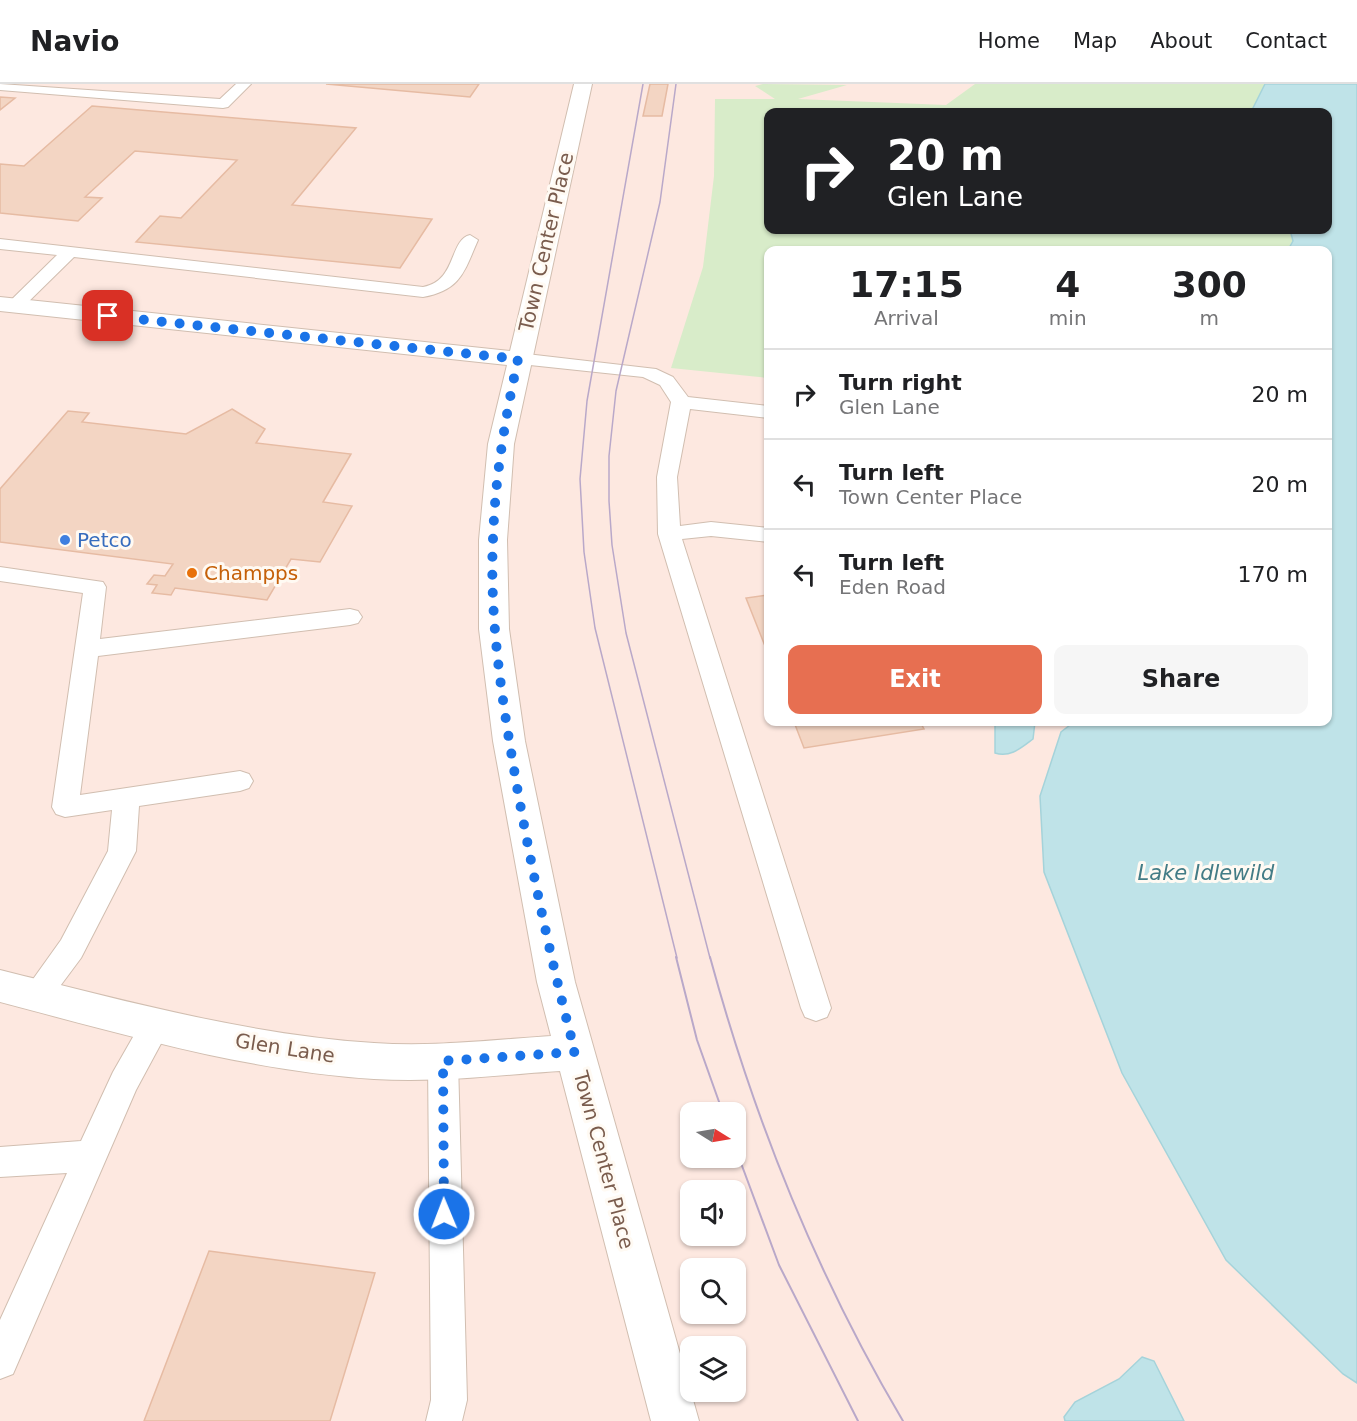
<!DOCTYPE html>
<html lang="en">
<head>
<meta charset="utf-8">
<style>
  body { margin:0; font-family:"DejaVu Sans",sans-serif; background:#f6f6f6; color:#202124; height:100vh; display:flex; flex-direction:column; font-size:22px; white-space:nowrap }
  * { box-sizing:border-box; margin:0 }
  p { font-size:20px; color:#757577 }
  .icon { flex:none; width:33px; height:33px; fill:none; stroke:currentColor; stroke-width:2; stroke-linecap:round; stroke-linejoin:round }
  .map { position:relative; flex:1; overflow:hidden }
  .drawer { position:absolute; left:764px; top:162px; width:568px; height:480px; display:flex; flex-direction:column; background:#fff; border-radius:12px; box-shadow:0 2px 4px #0004 }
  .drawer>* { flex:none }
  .hud { position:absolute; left:764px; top:24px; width:568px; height:126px; border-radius:12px; box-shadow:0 2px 4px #0004; background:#202124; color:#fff; overflow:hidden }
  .needle { width:39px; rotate:101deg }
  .controls { position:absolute; left:680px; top:1018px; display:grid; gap:12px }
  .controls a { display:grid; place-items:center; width:66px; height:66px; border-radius:12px; background:#fff; box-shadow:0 2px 4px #0004; font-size:30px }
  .pin { position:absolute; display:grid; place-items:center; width:51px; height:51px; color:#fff; margin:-26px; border-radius:12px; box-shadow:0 3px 9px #0006 }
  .me { position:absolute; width:66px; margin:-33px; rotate:359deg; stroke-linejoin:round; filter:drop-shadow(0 0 4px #0008) }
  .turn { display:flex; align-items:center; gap:21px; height:126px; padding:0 24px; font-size:27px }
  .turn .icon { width:78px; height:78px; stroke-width:2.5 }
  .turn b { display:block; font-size:42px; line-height:51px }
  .eta { display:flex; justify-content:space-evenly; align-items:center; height:102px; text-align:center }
  .eta b { font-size:36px; font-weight:800; line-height:42px }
  .primary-button { display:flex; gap:12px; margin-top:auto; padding:12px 24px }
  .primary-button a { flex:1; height:69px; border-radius:12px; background:#e76f51; color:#fff; font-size:24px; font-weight:800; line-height:69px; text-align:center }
  .primary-button a+a { background:#f6f6f6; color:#202124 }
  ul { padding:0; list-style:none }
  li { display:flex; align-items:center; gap:18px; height:90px; padding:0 24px; border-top:2px solid #e0e0e0 }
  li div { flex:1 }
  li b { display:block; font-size:22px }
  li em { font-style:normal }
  header { display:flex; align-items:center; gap:36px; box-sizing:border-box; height:84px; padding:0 30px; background:#fff; border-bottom:2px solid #e0e0e0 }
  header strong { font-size:28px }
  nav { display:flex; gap:33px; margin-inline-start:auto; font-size:21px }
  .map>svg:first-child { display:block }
</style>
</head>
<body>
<header>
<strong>Navio</strong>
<nav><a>Home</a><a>Map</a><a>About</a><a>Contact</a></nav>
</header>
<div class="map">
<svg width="1357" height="1337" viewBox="0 0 1357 1337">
  <rect width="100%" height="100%" fill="#fdf6ec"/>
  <path fill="#fde8e0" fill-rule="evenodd" d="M0,0H1357V1337H0ZM768,28H1328V146H768ZM768,166H1328V638H768ZM690,1029H735V1074H690ZM690,1107H735V1152H690ZM690,1185H735V1230H690ZM690,1263H735V1308H690Z"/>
  <path fill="#d8ecc9" d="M763,0L847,1L798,15L946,21L975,0H1265L1251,28H768V146H1290L1293,157L1288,166H768V294L671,284L703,183L714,92L715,15H775L755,2Z"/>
  <path fill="#bfe3e8" stroke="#a5d3da" stroke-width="1.5" d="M1265,0H1357V1299L1343,1290L1226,1176L1122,989L1044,788L1040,712L1061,648L1074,638H1328V166H1288L1293,157L1290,146H1328V28H1251Z
    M995,638H1035L1033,655C1021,664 1010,674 995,669Z
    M1142,1273L1154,1277L1184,1337H1065L1064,1333L1075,1318L1119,1295Z"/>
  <path fill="#f3d5c3" stroke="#e6bba3" stroke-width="1.5" d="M326,0H479L470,13Z
    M650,0H668L662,32H643Z
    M0,13L15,14L0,26Z
    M92,22L356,44L292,121L432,135L400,184L136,158L160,132L181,134L237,76L135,67L85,113L102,114L78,137L0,129V80L24,82Z
    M232,325L265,345L256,359L351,370L323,418L352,422L320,478L291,475L267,516L175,504L171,511L152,509L157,501L147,500L154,491L165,492L173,480L0,458V405L68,327L89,329L82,338L186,350Z
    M768,511V562H765L746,514Z
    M794,638H920L924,645L804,664Z
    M209,1167L375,1189L330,1337H144Z"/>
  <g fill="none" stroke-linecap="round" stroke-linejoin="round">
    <g stroke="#d1beb0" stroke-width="2">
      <path id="lane" d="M0,0L220,15L236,0H251L228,23L223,24L0,6Z
        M470,151L478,156C464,188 461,206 423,213L74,173L20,226H8L5,222L57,171L0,165V155L423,203C457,197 449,156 470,151Z
        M518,269L656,285L673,293L688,313L768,322V334L690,325L677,393L680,442L711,438L768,444V458L711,452L682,455L831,924L827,933L816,937L805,933L801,924L658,450L657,393L671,318L660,301L643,293L511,279L509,275Z
        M0,483L103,498L106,503L100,555L350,525L358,527L362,533L358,539L350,541L98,572L80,711L240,687L249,690L253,697L249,704L240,707L139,722L136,767L81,874L46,921L36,925L26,921L21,912L61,856L108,767L112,726L65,733L56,730L52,723L83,509L0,497Z
        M156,928L167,932L171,941L136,1006L13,1290L0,1295V1236L67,1089L0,1093V1063L81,1057L113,988L145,932Z
        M443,963L454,967L458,977L467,1316L462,1337H426L431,1316L428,977L432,967Z"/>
    </g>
    <g stroke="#d1beb0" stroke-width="2">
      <path id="street" d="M574,0H592L514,360L507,456L509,545L525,657L575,898L699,1337H651L560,987C498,991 436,999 374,995C247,987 122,950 0,918V886C122,916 248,951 374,959C433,963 492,956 551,952L537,898L493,657L479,545V456L488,360L507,281L0,227V213L510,267Z"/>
    </g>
    <use href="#lane" fill="#fff" fill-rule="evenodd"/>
    <use href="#street" fill="#fff" fill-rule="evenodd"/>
    <path stroke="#b9a8c9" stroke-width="1.5" d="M643,0L587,317L580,395L584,468L595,544L677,874
      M676,0L660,118L616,307L609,372V417L612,461L626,549L710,874"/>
    <path stroke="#b9a8c9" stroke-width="2" d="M676,873L697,956L723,1029
      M710,873C754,1035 817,1192 903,1337
      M735,1063L779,1181L858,1337"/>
  </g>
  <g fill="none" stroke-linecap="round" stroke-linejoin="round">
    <path stroke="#1a73e8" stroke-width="10" stroke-dasharray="0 18" d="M108,232L518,275C505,335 495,394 493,455C489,538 503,621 517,703C533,792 552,881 575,968L443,977L444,1130"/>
  </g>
  <circle fill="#3f7fe0" stroke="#fffaf3" stroke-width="2" cx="65" cy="456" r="6"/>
  <circle fill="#e8710a" stroke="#fffaf3" stroke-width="2" cx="192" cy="489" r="6"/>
  <g text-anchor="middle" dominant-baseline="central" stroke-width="6" stroke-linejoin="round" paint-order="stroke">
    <g font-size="20" fill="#7a5c4d" stroke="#fffaf3">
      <text transform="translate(546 158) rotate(-77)">Town Center Place</text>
      <text transform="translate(285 964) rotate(9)">Glen Lane</text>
      <text transform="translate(604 1076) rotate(75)">Town Center Place</text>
    </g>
    <g font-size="20" fill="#366cbe" stroke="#fffaf3" text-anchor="start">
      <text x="77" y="456">Petco</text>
    </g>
    <g font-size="20" fill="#c56008" stroke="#fffaf3" text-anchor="start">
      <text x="204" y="489">Champps</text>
    </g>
    <g font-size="21" font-style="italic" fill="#437c86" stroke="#fffaf3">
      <text x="1206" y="789">Lake Idlewild</text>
    </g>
  </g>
</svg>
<div class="controls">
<a><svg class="needle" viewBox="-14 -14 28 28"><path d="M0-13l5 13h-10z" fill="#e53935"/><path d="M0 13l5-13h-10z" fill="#757577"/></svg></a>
<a><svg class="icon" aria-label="sound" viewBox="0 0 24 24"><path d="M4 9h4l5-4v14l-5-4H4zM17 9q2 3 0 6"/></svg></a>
<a><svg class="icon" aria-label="search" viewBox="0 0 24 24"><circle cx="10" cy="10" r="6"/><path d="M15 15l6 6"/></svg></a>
<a><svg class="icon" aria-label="layers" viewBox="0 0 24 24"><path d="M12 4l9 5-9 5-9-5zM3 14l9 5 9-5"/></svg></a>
</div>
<div class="pin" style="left:108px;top:232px;background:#d93025"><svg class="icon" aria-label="arrive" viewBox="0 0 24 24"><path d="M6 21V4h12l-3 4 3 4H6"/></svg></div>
<svg class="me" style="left:444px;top:1130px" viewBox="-20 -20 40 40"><circle r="17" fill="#1a73e8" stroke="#fff" stroke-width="3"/><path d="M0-11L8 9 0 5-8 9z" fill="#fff"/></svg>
<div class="hud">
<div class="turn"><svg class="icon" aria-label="right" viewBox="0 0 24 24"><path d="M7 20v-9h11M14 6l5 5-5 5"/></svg><div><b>20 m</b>Glen Lane</div></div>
</div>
<section class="drawer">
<div class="eta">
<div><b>17:15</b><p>Arrival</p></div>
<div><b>4</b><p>min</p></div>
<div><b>300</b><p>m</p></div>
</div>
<ul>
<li><svg class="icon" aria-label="right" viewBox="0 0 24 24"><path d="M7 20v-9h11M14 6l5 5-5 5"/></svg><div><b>Turn right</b><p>Glen Lane</p></div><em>20 m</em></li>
<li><svg class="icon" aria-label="left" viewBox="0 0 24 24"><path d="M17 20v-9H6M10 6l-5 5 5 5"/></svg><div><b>Turn left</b><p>Town Center Place</p></div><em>20 m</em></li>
<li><svg class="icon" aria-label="left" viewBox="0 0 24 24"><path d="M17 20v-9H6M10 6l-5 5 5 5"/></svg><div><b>Turn left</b><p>Eden Road</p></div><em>170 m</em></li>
</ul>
<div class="primary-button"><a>Exit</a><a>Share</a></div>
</section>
</div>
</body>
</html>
